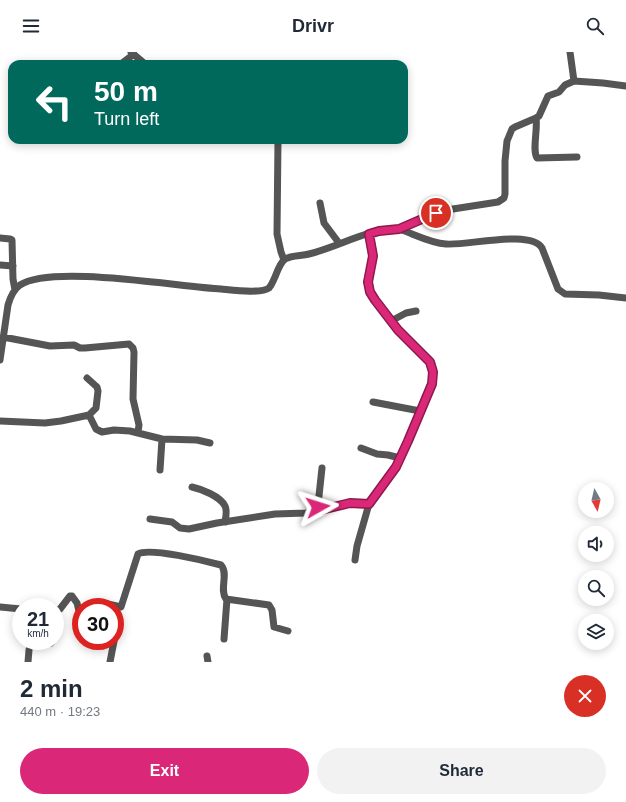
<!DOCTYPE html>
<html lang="en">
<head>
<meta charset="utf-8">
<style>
  body { margin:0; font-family:Helvetica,sans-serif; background:#f2f2f3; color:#1f2937; height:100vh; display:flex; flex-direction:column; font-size:15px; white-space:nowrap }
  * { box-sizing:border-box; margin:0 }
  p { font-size:13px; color:#747a83 }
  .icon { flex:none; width:22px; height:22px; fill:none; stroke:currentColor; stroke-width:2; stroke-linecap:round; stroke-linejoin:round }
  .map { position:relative; height:610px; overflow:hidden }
  .details { display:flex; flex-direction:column; background:#fff; flex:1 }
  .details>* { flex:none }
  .guide { position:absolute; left:8px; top:8px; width:400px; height:84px; border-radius:12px; box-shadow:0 2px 10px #0003; background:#00695c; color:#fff; overflow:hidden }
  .needle { width:26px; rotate:172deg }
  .tools { position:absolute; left:578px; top:430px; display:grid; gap:8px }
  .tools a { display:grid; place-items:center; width:36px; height:36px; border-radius:50%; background:#fff; box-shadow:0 2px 10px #0003; font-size:20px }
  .speed { position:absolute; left:12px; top:546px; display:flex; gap:8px; font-size:20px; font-weight:700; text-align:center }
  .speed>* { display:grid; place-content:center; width:52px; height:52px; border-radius:50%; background:#fff; box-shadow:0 2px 10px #0003; line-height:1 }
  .speed small { font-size:10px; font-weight:400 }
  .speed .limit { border:6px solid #d22; background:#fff; color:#111 }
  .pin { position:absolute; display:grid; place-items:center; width:34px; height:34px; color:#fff; margin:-17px; border:2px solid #fff; border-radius:50%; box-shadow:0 1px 4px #0007 }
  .me { position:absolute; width:44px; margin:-22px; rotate:84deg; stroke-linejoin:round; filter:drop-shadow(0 0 3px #0008) }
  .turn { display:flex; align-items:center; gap:14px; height:84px; padding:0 20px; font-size:18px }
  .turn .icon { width:52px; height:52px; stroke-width:2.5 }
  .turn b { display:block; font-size:28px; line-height:34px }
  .round { display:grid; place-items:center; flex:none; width:42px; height:42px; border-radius:21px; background:#f2f2f3 }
  .summary { display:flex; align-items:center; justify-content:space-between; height:68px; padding:0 20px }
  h1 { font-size:24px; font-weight:700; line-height:30px }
  .primary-button { display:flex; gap:8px; margin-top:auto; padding:8px 20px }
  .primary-button a { flex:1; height:46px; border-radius:24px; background:#db2777; color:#fff; font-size:16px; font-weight:700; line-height:46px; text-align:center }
  .primary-button a+a { background:#f2f2f3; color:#1f2937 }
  header { display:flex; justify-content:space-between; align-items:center; height:52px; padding:0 20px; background:#fff; font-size:18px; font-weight:700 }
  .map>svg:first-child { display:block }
</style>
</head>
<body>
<header><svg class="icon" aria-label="menu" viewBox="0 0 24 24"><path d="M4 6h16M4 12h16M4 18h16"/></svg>Drivr<svg class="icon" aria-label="search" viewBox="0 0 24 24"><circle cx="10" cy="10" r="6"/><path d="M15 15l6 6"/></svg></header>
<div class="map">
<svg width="626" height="610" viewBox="0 0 626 610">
  <rect width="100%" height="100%" fill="#fff"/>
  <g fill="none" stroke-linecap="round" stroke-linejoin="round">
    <path stroke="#555" stroke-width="7" d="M131,0L145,12
      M121,12L134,2
      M574,29L603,31L626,34
      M12,54V42
      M536,66C538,77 532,98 537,106L577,105
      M278,88L277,182L281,200L284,208
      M320,151L324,171L339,191
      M399,177L440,159L498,150L504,146L505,142V109L507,89L512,77L515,75L536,66L539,64L548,44L559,40L565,33L574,29L570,0
      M0,186L10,187L12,188L13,227L15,238
      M0,213L13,214
      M391,269L406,261L416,259
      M3,285L50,294L74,293L80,296H85L129,292L133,296L134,300L133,347L139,373L138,380
      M0,308L8,253C10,246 13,238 20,233C52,212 179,235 221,237C232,238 261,242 269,236C272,233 273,229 275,225C277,220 280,211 285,207C292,203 301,204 309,202C339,195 368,176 399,177C414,182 430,191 446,192C467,194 531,177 542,196L558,237L565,242L599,243L626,246
      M373,350L420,359
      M89,363L96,377L102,380L114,378L130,379L162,387L197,388L210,391
      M0,369L45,371L61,369L89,363L96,356L98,339L97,335L87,326
      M361,396L377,402L388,403L400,406
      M322,416L318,453L319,457H326L350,451L369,452
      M160,418L162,387
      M192,435C201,437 220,444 225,454C227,458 226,465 225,470
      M150,467L172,470L180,476L189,477L217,471L275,462L306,461L319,457
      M355,508L357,494L369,452L396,415L408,389L433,326L432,315L430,310C415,295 369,252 368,231C368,222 373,213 373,204C374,196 371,189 369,182
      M0,555L21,557
      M97,555L99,550L121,555L138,502C149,495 206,509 221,513C229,522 219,537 226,547L269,553L272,558L274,575L288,579
      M55,559L60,557L70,544H72L77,551L81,567
      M224,587L227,547
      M50,589L51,591
      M207,604L208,610
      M28,610L29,598
      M110,610L114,589"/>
  </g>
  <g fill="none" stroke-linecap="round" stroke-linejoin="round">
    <g stroke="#8e194d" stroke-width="10">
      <path id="route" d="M318,455L321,458L350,451L369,452L396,415L408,389L432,332L433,320L430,310L398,278L375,248L370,240L368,230L373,204L369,182L379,179L399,177L436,161"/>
    </g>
    <use href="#route" stroke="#db2777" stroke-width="7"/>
  </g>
</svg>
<div class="tools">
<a><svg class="needle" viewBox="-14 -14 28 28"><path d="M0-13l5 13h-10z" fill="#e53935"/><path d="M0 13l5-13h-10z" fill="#747a83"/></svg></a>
<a><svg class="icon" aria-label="sound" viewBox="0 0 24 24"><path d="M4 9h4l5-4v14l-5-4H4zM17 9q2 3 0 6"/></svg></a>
<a><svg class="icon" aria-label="search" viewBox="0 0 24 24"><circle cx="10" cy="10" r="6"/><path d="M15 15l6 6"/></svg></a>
<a><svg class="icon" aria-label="layers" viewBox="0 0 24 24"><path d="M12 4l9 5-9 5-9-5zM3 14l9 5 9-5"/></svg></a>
</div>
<div class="speed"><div>21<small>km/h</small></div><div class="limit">30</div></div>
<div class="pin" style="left:436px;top:161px;background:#d93025"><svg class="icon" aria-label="arrive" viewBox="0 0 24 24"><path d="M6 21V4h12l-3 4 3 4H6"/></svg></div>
<svg class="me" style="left:318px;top:455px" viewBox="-20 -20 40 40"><path d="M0-17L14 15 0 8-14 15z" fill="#db2777" stroke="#fff" stroke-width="4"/></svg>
<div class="guide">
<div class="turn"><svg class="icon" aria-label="left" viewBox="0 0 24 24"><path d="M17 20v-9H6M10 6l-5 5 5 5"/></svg><div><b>50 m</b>Turn left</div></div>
</div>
</div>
<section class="details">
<div class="summary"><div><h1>2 min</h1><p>440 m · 19:23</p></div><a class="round" style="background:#d93025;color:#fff"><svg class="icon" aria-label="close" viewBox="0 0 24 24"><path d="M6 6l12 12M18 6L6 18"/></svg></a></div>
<div class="primary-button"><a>Exit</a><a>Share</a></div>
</section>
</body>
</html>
